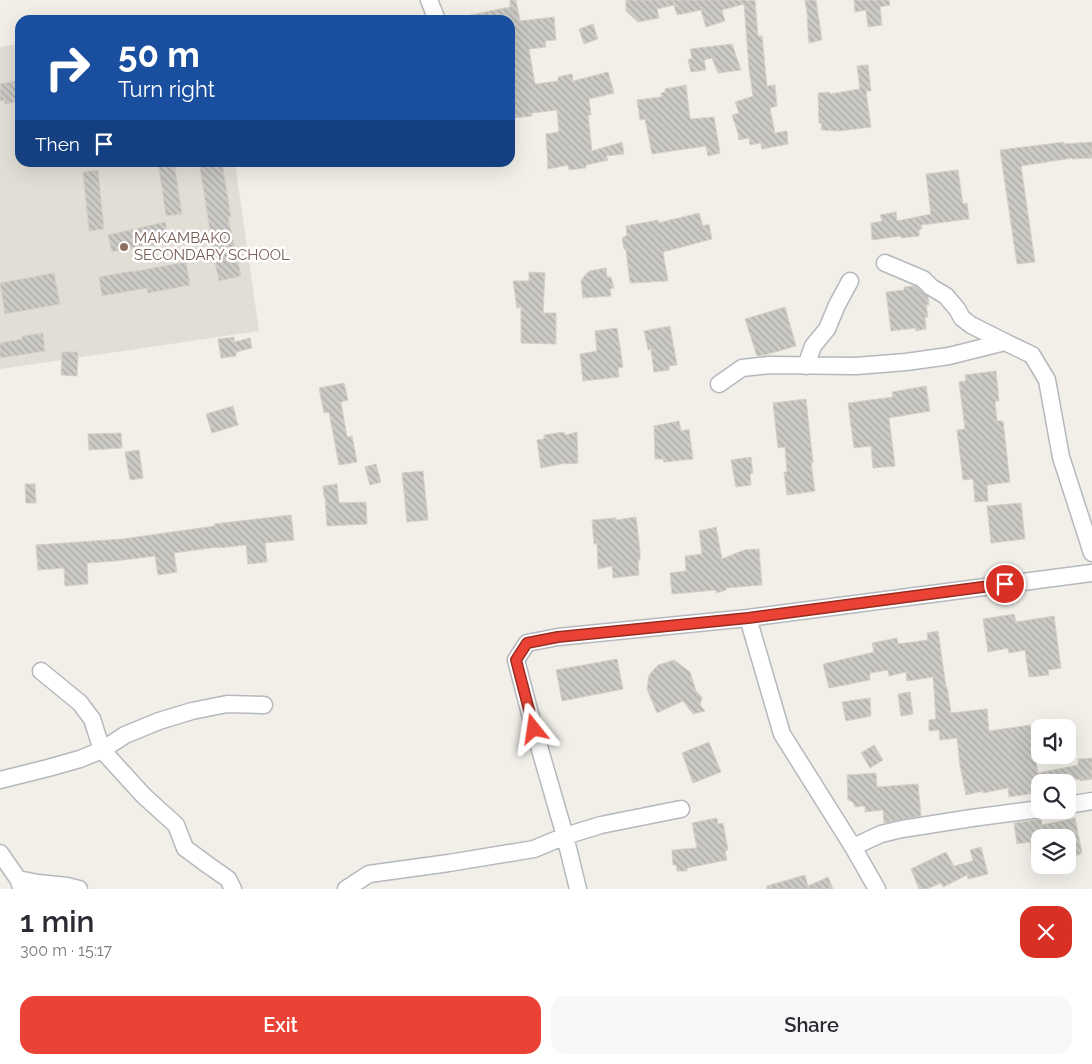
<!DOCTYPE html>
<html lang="en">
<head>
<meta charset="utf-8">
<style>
  body { margin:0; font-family:Raleway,sans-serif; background:#f7f7f7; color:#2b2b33; height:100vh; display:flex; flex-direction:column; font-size:19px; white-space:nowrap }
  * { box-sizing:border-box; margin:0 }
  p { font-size:16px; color:#7c7c81 }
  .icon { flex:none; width:28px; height:28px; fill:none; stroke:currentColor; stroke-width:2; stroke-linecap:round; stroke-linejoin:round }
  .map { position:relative; height:889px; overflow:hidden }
  .side { display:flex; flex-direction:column; background:#fff; flex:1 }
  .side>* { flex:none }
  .guide { position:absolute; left:15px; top:15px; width:500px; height:152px; border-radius:15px; box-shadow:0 5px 20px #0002; background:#1a4fa0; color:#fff; overflow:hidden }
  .fabs { position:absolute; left:1031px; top:719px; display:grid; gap:10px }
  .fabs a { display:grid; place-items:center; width:45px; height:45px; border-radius:10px; background:#fff; box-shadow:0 5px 20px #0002; font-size:25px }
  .pin { position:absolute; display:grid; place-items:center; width:42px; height:42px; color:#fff; margin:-21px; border:2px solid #fff; border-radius:50%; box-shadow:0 1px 5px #0007 }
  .me { position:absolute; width:55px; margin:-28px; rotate:345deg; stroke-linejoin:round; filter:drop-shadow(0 0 4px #0008) }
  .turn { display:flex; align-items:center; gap:18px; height:105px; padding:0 20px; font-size:22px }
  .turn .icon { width:65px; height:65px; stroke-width:2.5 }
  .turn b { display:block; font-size:35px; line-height:42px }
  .then { display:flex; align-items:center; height:48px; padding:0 20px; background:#0003; gap:10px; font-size:19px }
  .round { display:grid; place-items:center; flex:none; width:52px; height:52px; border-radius:15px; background:#f7f7f7 }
  .overview { display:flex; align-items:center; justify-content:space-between; height:85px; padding:0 20px }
  h1 { font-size:30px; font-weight:600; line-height:38px }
  .action { display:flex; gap:10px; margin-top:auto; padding:10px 20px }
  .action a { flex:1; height:58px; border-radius:15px; background:#ea4335; color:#fff; font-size:20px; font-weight:600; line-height:58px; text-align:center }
  .action a+a { background:#f7f7f7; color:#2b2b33 }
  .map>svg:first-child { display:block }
</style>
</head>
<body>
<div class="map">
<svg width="1092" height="889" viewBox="0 0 1092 889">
  <defs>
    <pattern id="building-back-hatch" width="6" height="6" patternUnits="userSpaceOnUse" patternTransform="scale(1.25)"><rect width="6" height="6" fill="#cccac5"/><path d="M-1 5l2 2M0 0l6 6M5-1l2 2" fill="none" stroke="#a9a8a4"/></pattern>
  </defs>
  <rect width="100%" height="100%" fill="#f1efe8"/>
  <path fill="#e1ded6" d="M20,44V162L235,163L259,331L0,369V47Z"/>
  <path fill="url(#building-back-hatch)" stroke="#d6d1c6" d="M510,0H516L520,21L554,17L556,40L545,41L546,47L529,49L535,84L558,81V77L572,74L573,81L608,72L614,93L589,99L591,115H588L592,151L622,142L624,154L606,156L608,160L586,165V168L569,170L568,165L548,169L546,134L559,132L557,110L532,113V116L511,118L510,20H470V15L510,7Z
    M626,0H746V1L755,0L758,36H762L767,86L775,85L777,106L770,108L775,133L787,131L788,144L762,149L761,143L750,145L749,138L739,140L738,133L732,115L739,113L735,102L753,96L749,69L744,4L722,10L725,21L706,27L701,10L677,15L674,5L657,9L659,18L638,22L626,11Z
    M805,0H816L822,40L809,43L807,19H808Z
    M854,0H889L890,5L880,7L882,25L868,27L866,10L855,12Z
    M593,24L598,39L584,44L579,29Z
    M732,44L741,70L718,73L712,58L704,60L706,70L691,72L688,60L692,58L690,49Z
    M868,65L871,91H866L871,127L840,131L821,130L822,124L819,123L818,93L829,92L830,94L860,89L857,66Z
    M20,80V101L5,104L4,100L0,101V84Z
    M686,85L690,119L714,117L720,153L708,156L706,146L652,154L645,119L640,120L637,100L661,97V93L665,92V89Z
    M1064,142V144L1092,142V158L1072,159V158L1021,166L1035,262L1017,264L1000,150Z
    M158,162H174L182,214L166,216Z
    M199,162H222L231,217H228L241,276L219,281L208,232L210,231Z
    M98,170L104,229L89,231L83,172Z
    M958,170L963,204L967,203L969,219L921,225L922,229L919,230V236L901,238V236L872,240L871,223L882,221L880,215L896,212L897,221L931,214L926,174Z
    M699,213L703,226L709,224L712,239L663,252L668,281L630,283L626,250L624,249L622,238L627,235L626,226L658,220V223Z
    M165,222L170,241L146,247L145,245L112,252L108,235Z
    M186,262L190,285L148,293L147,288L102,296L99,277L132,271V272Z
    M606,268L607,277H611L614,288L610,289L611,296L583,298L581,280L589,271Z
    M529,272L545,273L543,313H556V344L521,343V307L517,308L513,281H529Z
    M54,273L60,304L5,314L0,283Z
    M914,286L917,287L928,297L929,305H926L928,317H925L926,329L916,331L915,328L891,331L886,292L904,290V287Z
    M785,307L796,346L765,355L757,356L745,319Z
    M670,326L677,365L669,366V370L654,372L651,349L648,350L644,331Z
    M617,328L623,367L618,368L619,377L583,381L580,354L597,351L595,331Z
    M43,333L45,351L0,358V343L22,339V336Z
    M234,337V342L250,338L252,348L236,352V356L221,358L218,339Z
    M62,352H78L77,376L61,375Z
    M996,371L999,401H995L997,421H1003L1010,482L987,485L988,501L975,502L973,479L963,480L957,430L965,429L959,382L966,381L965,375Z
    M344,383L348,400L341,402L347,437L352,436L357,462L339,465L329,412L324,413L319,388Z
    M926,386L930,411L889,418L895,466L873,468L871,446L854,448L848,403L893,397L892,392Z
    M806,399L813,463H811L815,491L787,495L784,472H787L785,447L778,448L773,403Z
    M233,406L238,425L212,433L206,414Z
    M679,421L681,431L689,429L693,459L664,462L663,459H655L654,426Z
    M564,432L566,435L577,432L578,463L565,464V463L541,468L537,440L544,439V435Z
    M121,433L122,448L89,450L88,434Z
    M139,450L143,478L130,480L125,452Z
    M751,457L753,473L750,474L751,485L736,487L731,460Z
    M376,464L381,482L370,485L365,467Z
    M423,471L428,520L407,522L402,473Z
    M25,484H35L36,503H26Z
    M337,484L339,503L366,502L367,524L327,526L325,497H324L323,486Z
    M1021,503L1025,539L991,543L987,506Z
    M291,515L294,540L265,543L267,562L248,564L246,545L217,548V547L174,553L177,572L158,575L155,556L115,561L87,563L88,584L65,586L64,568L38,570L36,545L122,539L215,526L214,524Z
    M636,517L640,551V560H638L639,575L613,578L612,566L598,569L597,543L594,544L592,520L616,518V520Z
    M716,527L722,559L744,550L759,549L762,585L726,588V590L716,593V590L672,594L670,573L686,571L685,556L702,554L699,531Z
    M1014,614L1016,622L1054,616L1061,668L1048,670L1049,675L1029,677L1025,650L1009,653L1008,648L988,652L983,619Z
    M938,631L946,687H947L951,713L987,709L989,731L1030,725L1038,773L1078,765V759L1092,758V779L1080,781V779L1062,782H1034L1035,793L1009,797L1008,788L983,793V791L966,795L960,766L957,738L940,740L939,730L929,731V720L936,719L933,677L907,681L906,672L889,676L888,670L870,673V680L829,688L823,664L874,652L872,643L897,638L898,644L928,640L927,633Z
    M617,659L623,689L562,701L556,670Z
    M674,660L690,672L696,691L702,697L700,705L705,711L693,714L683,701L657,713L647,689L649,675L658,665Z
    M910,692L913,714L901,716L898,694Z
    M870,698L871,716L846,721L842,702Z
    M709,742L721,772L693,783L682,753Z
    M874,745L883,760L870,768L861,753Z
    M876,773L877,787L918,784L921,816L884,823L883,810L865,812V806L855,807L853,802L848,800L847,775Z
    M717,818L718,824L723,823L728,850L725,851L727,860L687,868V871H677L676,865H673L672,850L697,848L692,823Z
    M1075,818L1082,853L1068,860V838H1040V868L1033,869L1030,842L1017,844L1014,823L1041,819L1042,825Z
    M981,847L988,874L968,879L967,875L943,887L941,883L927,889H919L911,869L946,852L954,866L973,861L970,850Z
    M805,875L808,886L828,877L833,889H767V886Z"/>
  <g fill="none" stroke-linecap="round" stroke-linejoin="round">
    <g stroke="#b5b8bc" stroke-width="19">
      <path id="minor" d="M429,0L437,20
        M885,263L923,279L931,287L946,296L957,309L962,318L971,325L1005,342
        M806,366L813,346L827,329L837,305L850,281
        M719,384L742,368L770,365L856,366L906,362L949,356L1005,342L1032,355L1047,380L1061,457L1092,553
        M748,618L782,734L853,847
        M41,671L80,703L92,719L102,750L144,796L176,825L185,848L208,865L228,879L233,889
        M0,780L48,768L80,759L102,750L125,735L159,721L192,711L227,704L264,705
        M1068,805L1092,801
        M0,853L18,879L22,889
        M18,879L38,883L67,886L79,889
        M346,889L369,874L449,863L534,849L565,836L601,825L681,809
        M578,889L565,836L534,729L516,660L527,643L558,637L748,618L1092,573
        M877,889L853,847L881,834L902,829L972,818L1040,809"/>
    </g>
    <use href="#minor" stroke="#fff" stroke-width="16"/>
  </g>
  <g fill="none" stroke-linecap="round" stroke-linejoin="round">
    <g stroke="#982c22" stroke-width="12">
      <path id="route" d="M534,729L516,660L527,643L558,637L748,618L1005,584"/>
    </g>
    <use href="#route" stroke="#ea4335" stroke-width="9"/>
  </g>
  <circle fill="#8d6e63" stroke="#fff" stroke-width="2" cx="124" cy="247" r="5"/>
  <g text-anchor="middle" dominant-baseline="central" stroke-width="5" stroke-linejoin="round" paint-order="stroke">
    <g font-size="15" fill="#785e54" stroke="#fff" text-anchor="start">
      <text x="134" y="238">MAKAMBAKO<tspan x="134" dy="17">SECONDARY SCHOOL</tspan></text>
    </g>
  </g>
</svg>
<div class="fabs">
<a><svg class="icon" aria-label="sound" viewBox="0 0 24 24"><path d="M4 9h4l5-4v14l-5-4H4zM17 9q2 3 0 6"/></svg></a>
<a><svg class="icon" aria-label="search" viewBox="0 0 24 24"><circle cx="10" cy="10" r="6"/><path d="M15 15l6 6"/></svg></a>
<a><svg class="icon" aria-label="layers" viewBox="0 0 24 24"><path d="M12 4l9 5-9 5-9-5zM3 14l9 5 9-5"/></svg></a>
</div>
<div class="pin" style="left:1005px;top:584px;background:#d93025"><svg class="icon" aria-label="arrive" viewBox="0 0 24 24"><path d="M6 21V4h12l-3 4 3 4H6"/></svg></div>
<svg class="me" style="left:534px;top:729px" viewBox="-20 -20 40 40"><path d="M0-17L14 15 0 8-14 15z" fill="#ea4335" stroke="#fff" stroke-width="4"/></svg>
<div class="guide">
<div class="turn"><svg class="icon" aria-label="right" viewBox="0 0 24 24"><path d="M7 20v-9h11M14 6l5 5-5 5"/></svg><div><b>50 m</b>Turn right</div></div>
<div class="then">Then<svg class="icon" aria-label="arrive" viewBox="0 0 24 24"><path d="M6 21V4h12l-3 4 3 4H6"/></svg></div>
</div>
</div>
<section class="side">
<div class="overview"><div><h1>1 min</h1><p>300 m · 15:17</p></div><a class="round" style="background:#d93025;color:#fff"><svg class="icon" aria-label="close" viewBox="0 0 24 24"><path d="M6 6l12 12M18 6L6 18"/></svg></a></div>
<div class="action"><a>Exit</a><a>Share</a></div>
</section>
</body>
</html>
